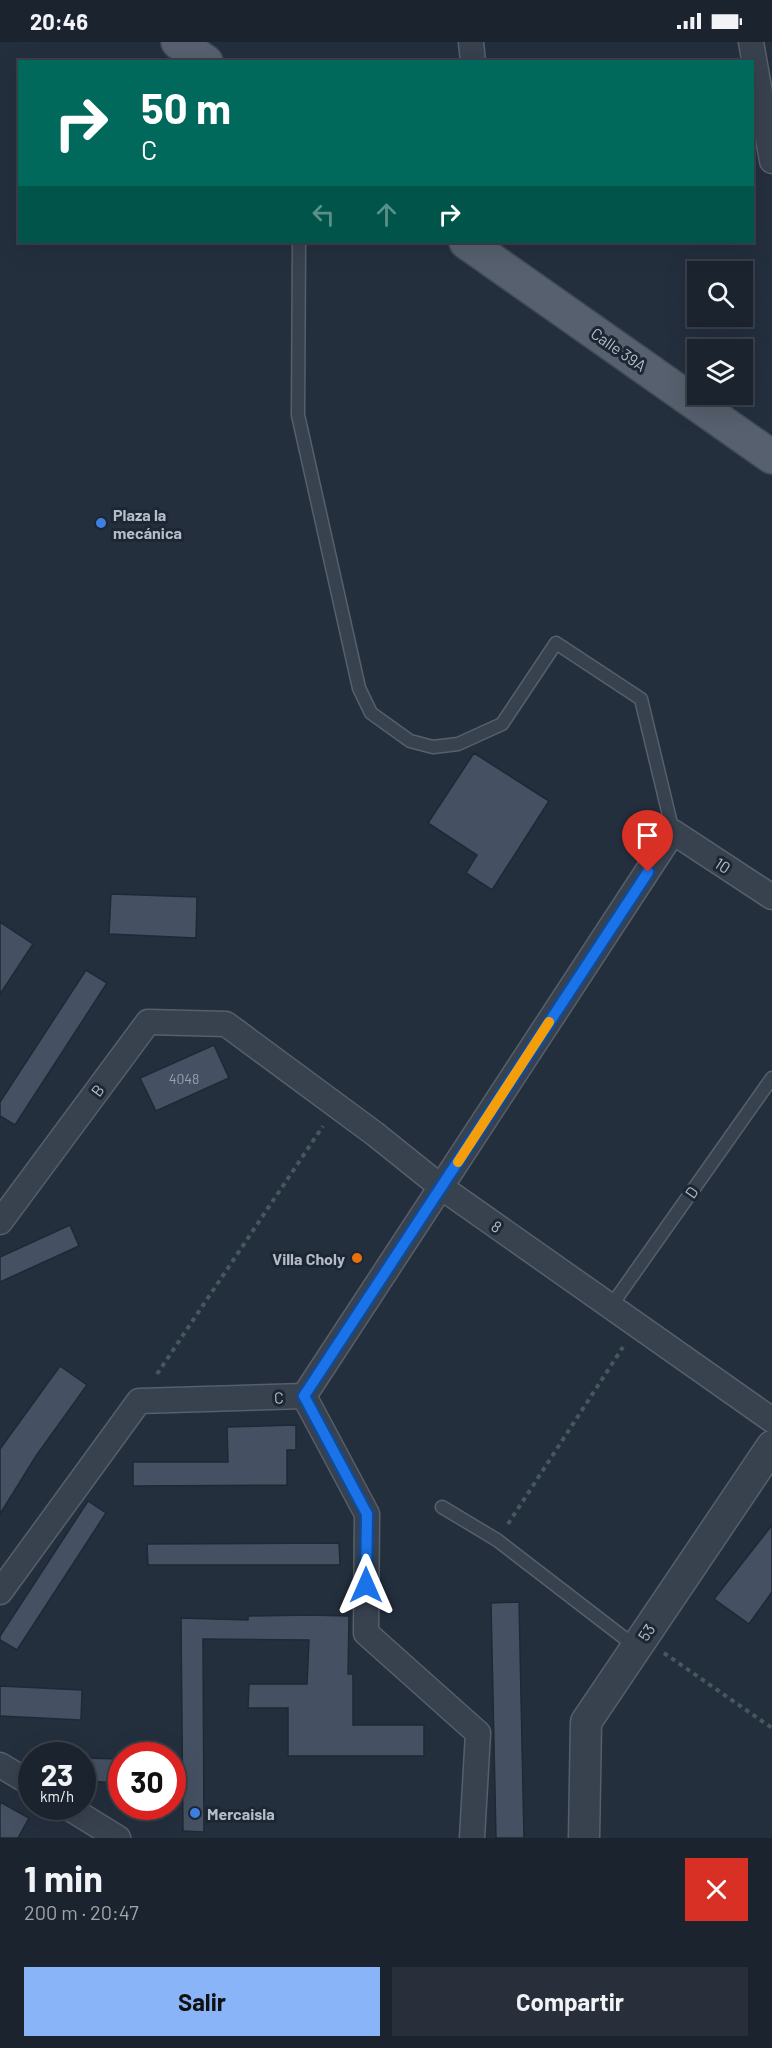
<!DOCTYPE html>
<html lang="es">
<head>
<meta charset="utf-8">
<style>
  body { margin:0; font-family:Barlow,sans-serif; background:#282f3a; color:#f1f3f6; height:100vh; display:flex; flex-direction:column; font-size:22px; white-space:nowrap }
  * { box-sizing:border-box; margin:0 }
  p { font-size:20px; color:#a0a4aa }
  .icon { flex:none; width:33px; height:33px; fill:none; stroke:currentColor; stroke-width:2; stroke-linecap:round; stroke-linejoin:round }
  .map { position:relative; height:1796px; overflow:hidden }
  .sheet { display:flex; flex-direction:column; background:#1b232e; flex:1 }
  .sheet>* { flex:none }
  .hud { position:absolute; left:18px; top:18px; width:736px; height:183px; border-radius:0px; box-shadow:0 6px 24px #0002,0 0 0 2px #39404a; background:#00695c; color:#fff; overflow:hidden }
  .controls { position:absolute; left:687px; top:219px; display:grid; gap:12px }
  .controls a { display:grid; place-items:center; width:66px; height:66px; border-radius:0px; background:#1b232e; box-shadow:0 6px 24px #0002,0 0 0 2px #39404a; font-size:30px }
  .speed { position:absolute; left:18px; top:1700px; display:flex; gap:12px; font-size:30px; font-weight:700; text-align:center }
  .speed>* { display:grid; place-content:center; width:78px; height:78px; border-radius:50%; background:#1b232e; box-shadow:0 6px 24px #0002,0 0 0 2px #39404a; line-height:1 }
  .speed small { font-size:15px; font-weight:400 }
  .speed .limit { border:9px solid #d22; background:#fff; color:#111 }
  .pin { position:absolute; display:grid; place-items:center; width:51px; height:51px; color:#fff; margin:-62px -26px; border-radius:50% 50% 50% 0; rotate:-45deg; box-shadow:0 0 6px #0007 }
  .pin .icon { rotate:45deg }
  .me { position:absolute; width:66px; margin:-33px; rotate:0deg; stroke-linejoin:round; filter:drop-shadow(0 0 4px #0008) }
  .turn { display:flex; align-items:center; gap:21px; height:126px; padding:0 24px; font-size:27px }
  .turn .icon { width:78px; height:78px; stroke-width:2.5 }
  .turn b { display:block; font-size:42px; line-height:51px }
  .lanes { display:flex; align-items:center; height:57px; padding:0 24px; background:#0003; justify-content:center; gap:30px; direction:ltr }
  .lanes .off { opacity:.35 }
  .round { display:grid; place-items:center; flex:none; width:63px; height:63px; border-radius:0px; background:#282f3a }
  .headline { display:flex; align-items:center; justify-content:space-between; height:102px; padding:0 24px }
  h1 { font-size:36px; font-weight:700; line-height:45px }
  .primary-button { display:flex; gap:12px; margin-top:auto; padding:12px 24px }
  .primary-button a { flex:1; height:69px; border-radius:0px; background:#8ab4f8; color:#111; font-size:24px; font-weight:700; line-height:69px; text-align:center }
  .primary-button a+a { background:#282f3a; color:#f1f3f6 }
  .status { display:flex; justify-content:space-between; align-items:center; height:42px; padding:0 30px; background:#1b232e; direction:ltr }
  .status svg { height:16px; fill:currentColor }
  .map>svg:first-child { display:block }
</style>
</head>
<body>
<div class="status"><b>20:46</b><svg viewBox="0 0 49 12"><path d="M0 12V9h3v3zM5 12V6h3v6zM10 12V3h3v9zM15 12V0h3v12zM26 1h20v11H26zM47 4h2v5h-2z"/></svg></div>
<div class="map">
<svg width="772" height="1796" viewBox="0 0 772 1796">
  <rect width="100%" height="100%" fill="#242f3e"/>
  <path fill="#455162" stroke="#1f2835" stroke-width="1.5" d="M474,711L549,759L492,848L466,831L477,813L428,781Z
    M111,852L197,855L196,896L109,892Z
    M0,880L33,902L0,952Z
    M86,928L107,941L15,1083L0,1074V1060Z
    M214,1003L229,1036L156,1069L140,1036Z
    M70,1183L79,1204L0,1240V1215Z
    M60,1324L87,1343L36,1414L0,1472V1407Z
    M296,1383V1408H287V1443L133,1444V1420H228L227,1385Z
    M88,1459L106,1471L17,1608L0,1598V1594Z
    M772,1483V1550L749,1582L714,1557Z
    M339,1501L340,1523H148L147,1502Z
    M519,1560L524,1796H496L491,1561Z
    M309,1573L349,1574L348,1632H353V1683H424V1714H288V1666H248L249,1642H307L309,1598L203,1597L204,1790L183,1789L181,1576L248,1578V1574Z
    M0,1644L82,1648L81,1678L0,1674Z
    M82,1716L122,1717V1741L82,1739Z
    M0,1760L29,1776L18,1796H0Z"/>
  <g fill="none" stroke-linecap="round" stroke-linejoin="round">
    <g stroke="#565f6c" stroke-width="15">
      <path id="service" d="M299,200L298,373L359,646L371,671L410,699L433,705L458,702L502,682L556,601L641,657L673,790
        M611,1264L772,1036
        M442,1465L497,1498L636,1605"/>
    </g>
    <g stroke="#565f6c" stroke-width="27">
      <path id="minor" d="M471,0L473,20
        M751,0L772,119
        M0,1180L148,980L226,982L375,1092L441,1145L772,1378
        M304,1354L673,790L772,855
        M304,1354L367,1472L366,1591L478,1691L472,1796
        M0,1550L139,1359L304,1354
        M0,1723L32,1742
        M66,1764L118,1796"/>
    </g>
    <g stroke="#565f6c" stroke-width="33">
      <path id="tertiary" d="M584,1796L586,1680L772,1404"/>
    </g>
    <g stroke="#414a57" stroke-width="36">
      <path id="primary" d="M178,0L206,20
        M466,200L772,415"/>
    </g>
    <path stroke="#44595c" stroke-width="4" stroke-dasharray="4.5 4.5" stroke-linecap="butt" d="M157,1332L323,1084
      M508,1482L623,1305
      M664,1611L772,1686"/>
    <use href="#service" stroke="#38414e" stroke-width="12"/>
    <use href="#minor" stroke="#38414e" stroke-width="24"/>
    <use href="#tertiary" stroke="#38414e" stroke-width="30"/>
    <use href="#primary" stroke="#56606e" stroke-width="33"/>
  </g>
  <g fill="none" stroke-linecap="round" stroke-linejoin="round">
    <g stroke="#114b97" stroke-width="15">
      <path id="route" d="M366,1543L367,1472L304,1354L648,830"/>
    </g>
    <use href="#route" stroke="#1a73e8" stroke-width="10"/>
    <path stroke="#f59e0b" stroke-width="10" d="M458,1120L549,980"/>
  </g>
  <g fill="#3f7fe0" stroke="#1d2633" stroke-width="2">
    <circle cx="101" cy="481" r="6"/>
    <circle cx="195" cy="1771" r="6"/>
  </g>
  <circle fill="#e8710a" stroke="#1d2633" stroke-width="2" cx="357" cy="1216" r="6"/>
  <g text-anchor="middle" dominant-baseline="central" stroke-width="6" stroke-linejoin="round" paint-order="stroke">
    <g font-size="14" fill="#98a1af">
      <text x="184" y="1036">4048</text>
    </g>
    <g font-size="16" fill="#b4bcc9" stroke="#1d2633">
      <text transform="translate(619 307) rotate(35)">Calle 39A</text>
      <text transform="translate(723 823) rotate(33)">10</text>
      <text transform="translate(97 1048) rotate(-53)">B</text>
      <text transform="translate(691 1150) rotate(-55)">D</text>
      <text transform="translate(497 1184) rotate(35)">8</text>
      <text transform="translate(279 1355) rotate(-2)">C</text>
      <text transform="translate(646 1590) rotate(-56)">53</text>
    </g>
    <g font-size="16" font-weight="bold" fill="#b4bcc9" stroke="#1d2633" text-anchor="start">
      <text x="113" y="472">Plaza la<tspan x="113" dy="18">mecánica</tspan></text>
      <text x="345" y="1216" text-anchor="end">Villa Choly</text>
      <text x="207" y="1771">Mercaisla</text>
    </g>
  </g>
</svg>
<div class="controls">
<a><svg class="icon" aria-label="search" viewBox="0 0 24 24"><circle cx="10" cy="10" r="6"/><path d="M15 15l6 6"/></svg></a>
<a><svg class="icon" aria-label="layers" viewBox="0 0 24 24"><path d="M12 4l9 5-9 5-9-5zM3 14l9 5 9-5"/></svg></a>
</div>
<div class="speed"><div>23<small>km/h</small></div><div class="limit">30</div></div>
<div class="pin" style="left:648px;top:830px;background:#d93025"><svg class="icon" aria-label="arrive" viewBox="0 0 24 24"><path d="M6 21V4h12l-3 4 3 4H6"/></svg></div>
<svg class="me" style="left:366px;top:1543px" viewBox="-20 -20 40 40"><path d="M0-17L14 15 0 8-14 15z" fill="#1a73e8" stroke="#fff" stroke-width="4"/></svg>
<div class="hud">
<div class="turn"><svg class="icon" aria-label="right" viewBox="0 0 24 24"><path d="M7 20v-9h11M14 6l5 5-5 5"/></svg><div><b>50 m</b>C</div></div>
<div class="lanes"><svg class="icon off" aria-label="left" viewBox="0 0 24 24"><path d="M17 20v-9H6M10 6l-5 5 5 5"/></svg><svg class="icon off" aria-label="ahead" viewBox="0 0 24 24"><path d="M12 20V5M6 11l6-6 6 6"/></svg><svg class="icon" aria-label="right" viewBox="0 0 24 24"><path d="M7 20v-9h11M14 6l5 5-5 5"/></svg></div>
</div>
</div>
<section class="sheet">
<div class="headline"><div><h1>1 min</h1><p>200 m · 20:47</p></div><a class="round" style="background:#d93025;color:#fff"><svg class="icon" aria-label="close" viewBox="0 0 24 24"><path d="M6 6l12 12M18 6L6 18"/></svg></a></div>
<div class="primary-button"><a>Salir</a><a>Compartir</a></div>
</section>
</body>
</html>
